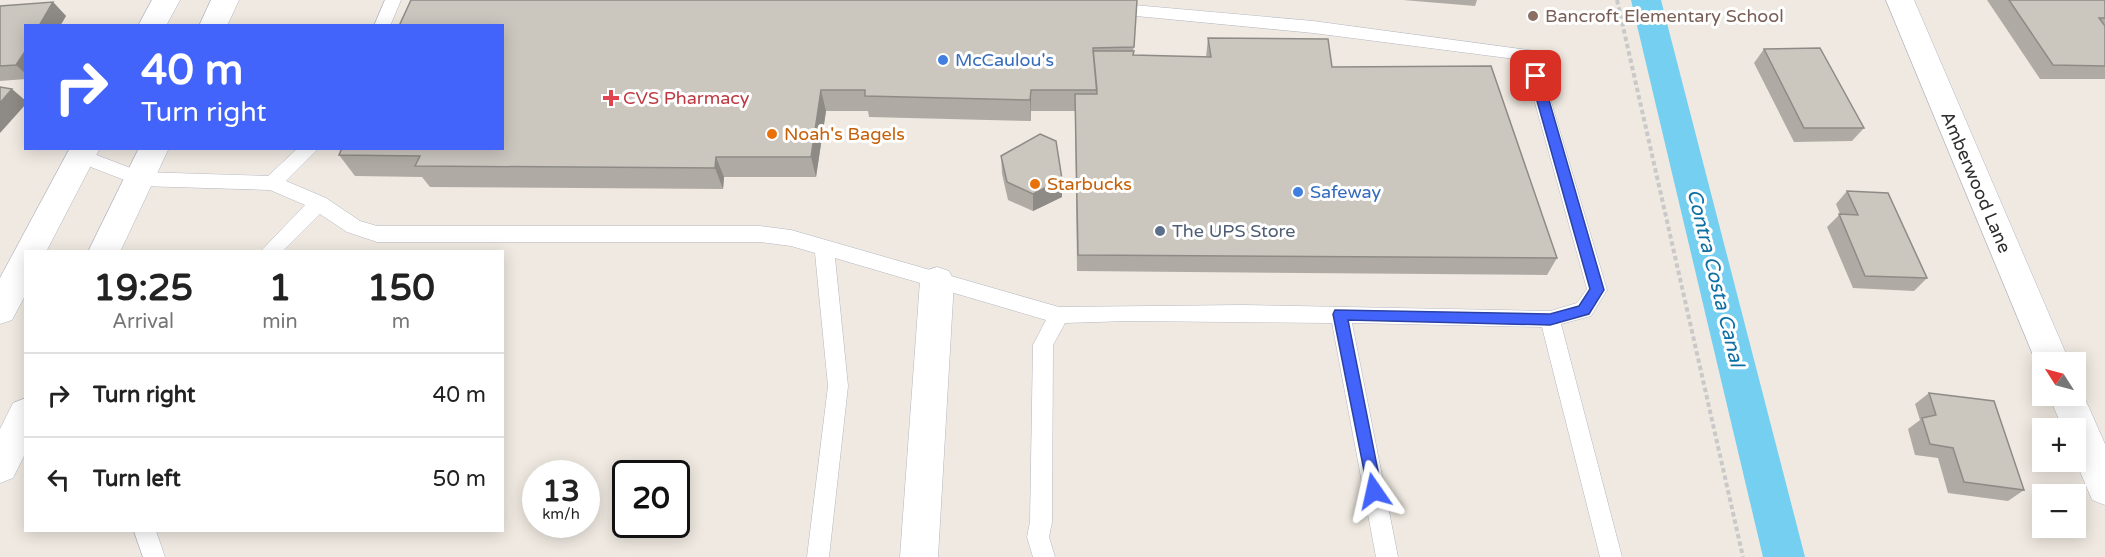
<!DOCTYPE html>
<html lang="en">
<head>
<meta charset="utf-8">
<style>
  body { margin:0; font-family:"Varela Round",sans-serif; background:#f2f2f2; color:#222; height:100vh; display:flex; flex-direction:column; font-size:22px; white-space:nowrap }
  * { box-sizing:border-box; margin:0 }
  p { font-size:20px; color:#767676 }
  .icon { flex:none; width:33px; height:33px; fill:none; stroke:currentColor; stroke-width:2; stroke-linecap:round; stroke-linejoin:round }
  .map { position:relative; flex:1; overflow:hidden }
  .panel { position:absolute; left:24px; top:250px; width:480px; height:282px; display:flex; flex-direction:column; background:#fff; border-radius:0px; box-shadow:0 3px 15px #0003 }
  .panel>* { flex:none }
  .top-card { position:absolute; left:24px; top:24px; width:480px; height:126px; border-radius:0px; box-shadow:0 3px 15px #0003; background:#4264fb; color:#fff; overflow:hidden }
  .needle { width:39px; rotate:306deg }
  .buttons { position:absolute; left:2032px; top:352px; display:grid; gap:12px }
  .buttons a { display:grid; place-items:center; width:54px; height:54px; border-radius:0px; background:#fff; box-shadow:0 3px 15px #0003; font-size:30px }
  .speed { position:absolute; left:522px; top:460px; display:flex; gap:12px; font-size:30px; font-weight:700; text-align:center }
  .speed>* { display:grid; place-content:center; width:78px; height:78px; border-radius:50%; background:#fff; box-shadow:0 3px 15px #0003; line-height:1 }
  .speed small { font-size:15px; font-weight:400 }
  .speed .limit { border:3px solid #111; border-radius:9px; background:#fff; color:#111 }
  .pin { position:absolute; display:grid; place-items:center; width:51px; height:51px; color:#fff; margin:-26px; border-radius:12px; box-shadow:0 3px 9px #0006 }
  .me { position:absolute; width:66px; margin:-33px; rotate:349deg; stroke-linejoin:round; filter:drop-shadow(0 0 4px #0008) }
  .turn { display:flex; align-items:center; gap:21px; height:126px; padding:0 18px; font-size:27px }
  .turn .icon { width:78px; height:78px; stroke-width:2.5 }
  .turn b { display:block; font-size:42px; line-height:51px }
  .eta { display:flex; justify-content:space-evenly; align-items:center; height:102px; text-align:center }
  .eta b { font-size:36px; font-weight:700; line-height:42px }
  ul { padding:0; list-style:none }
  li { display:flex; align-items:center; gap:18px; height:84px; padding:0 18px; border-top:2px solid #e0e0e0 }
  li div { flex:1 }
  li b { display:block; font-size:22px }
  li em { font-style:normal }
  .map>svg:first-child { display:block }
</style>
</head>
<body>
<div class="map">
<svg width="2105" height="557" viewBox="0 0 2105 557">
  <rect width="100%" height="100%" fill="#efe9e1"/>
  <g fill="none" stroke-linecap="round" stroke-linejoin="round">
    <path fill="#75cff0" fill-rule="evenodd" d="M1631,0H1661L1805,557H1763Z"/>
    <g stroke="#b4b7c1" stroke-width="1">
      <path id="lane" d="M385,0H401L390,26H374Z
        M1111,3L1313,21L1536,51L1607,290L1591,316L1561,324L1622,557H1600L1542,327L1352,323L1398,557H1376L1332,323L1128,321L1065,323L1053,345L1052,522L1049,537L1055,557H1033L1027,537L1030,522L1033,345L1046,320L835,258L848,386L829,557H807L828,386L815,253L791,246L760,242H377L347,232L320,214L282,252H260L305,205L270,190L140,186L75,161L72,156L75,151L81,149L141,172L268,176L298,148H319L286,181L326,198L360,221L377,226H760L791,230L1059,307L1242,305L1550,311L1577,303L1587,289L1523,60L1313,33L1105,13L1103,9L1105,5Z
        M134,531H156L165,557H143Z"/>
    </g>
    <g stroke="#b4b7c1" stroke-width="1">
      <path id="street" d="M1886,0H1914L2070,363H2043V374H2041Z
        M937,267L949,271L954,281L938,557H900L920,281L925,271Z
        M2076,384L2079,385L2105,444V505L2092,500L2076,462V429H2063L2049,396H2076Z"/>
    </g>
    <g stroke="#b4b7c1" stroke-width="1">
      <path id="secondary" d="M152,0H180L166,26H138Z
        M211,0H239L227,26H199Z
        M70,148H100L46,252H26V294L12,320L0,324V278Z
        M139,148H169L120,252H88Z
        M26,398V452L13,478L0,483V429L13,403Z"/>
    </g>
    <path stroke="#c9c9c9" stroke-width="4" stroke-dasharray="4.5 3" stroke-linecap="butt" d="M1617,0L1743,557"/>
    <use href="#lane" fill="#fff" fill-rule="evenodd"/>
    <use href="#street" fill="#fff" fill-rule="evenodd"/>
    <use href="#secondary" fill="#fff" fill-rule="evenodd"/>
  </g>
  <path fill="#afaba4" d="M1137,0L1133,55L1206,57L1208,38L1332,67L1557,258L1547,275L1077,271L1075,111H1031V121L869,117L868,111H826L816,177H724L723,189L430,187L422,177L355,176L339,155Z
    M1403,0H1477L1475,6Z
    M1987,0H2105V79H2040Z
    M53,2L66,16L60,26H26V79L0,81V6Z
    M1764,49L1864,128L1852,141L1794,142L1754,63Z
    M1001,156L1062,179V197L1033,211L1008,200L1002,174Z
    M1847,191L1927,278L1914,291L1853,288L1827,227L1840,214L1836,204Z
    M1929,393L2024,490L2008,501L1948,493L1938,458L1915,455L1908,429L1920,420L1915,404Z"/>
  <path fill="#8e8b86" d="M53,2L66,16L60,26H39Z
    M26,50V74L16,65Z
    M12,89L26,101V104L0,133V103Z
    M821,90L826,111L816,177L811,157Z
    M1031,90V121L1030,100Z
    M716,157L724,177L723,189L715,168Z
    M1062,179V197L1033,211V194Z"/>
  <path fill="#cbc7bf" stroke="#8e8b86" stroke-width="1.5" d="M411,0H1137L1134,47L1093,48L1097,90H1031L1030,100L865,96V90H821L811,157H716L715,168L415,166L420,156L339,155L342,148H502V26H399Z
    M2009,0H2105V18H2099L2105,26V66L2053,65Z
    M53,2L39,26H26V50L16,65L0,66V6Z
    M1208,38L1328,39L1332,67L1491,66L1557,258L1078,255L1075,94H1097L1093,51H1134L1133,55L1211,57Z
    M1820,48L1864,128H1804L1764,49Z
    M0,87L12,89L0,103Z
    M1040,134L1056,141L1062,179L1033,194L1007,182L1001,156Z
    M1847,191L1888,193L1927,278L1865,276L1839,214L1858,215Z
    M1929,393L1994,401L2024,490L1964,482L1953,448L1930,444L1922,418L1936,415Z"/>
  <path fill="#4264fb" stroke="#2b41a3" stroke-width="1.5" d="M1536,72L1542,76L1604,290L1589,314L1550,325L1348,320L1382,491L1380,496L1374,498L1369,496L1333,314L1335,310L1550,314L1579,306L1590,289L1530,76Z"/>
  <circle fill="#8d6e63" stroke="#fff" stroke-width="2" cx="1533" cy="16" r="6"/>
  <g fill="#3f7fe0" stroke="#fff" stroke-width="2">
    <circle cx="943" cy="60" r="6"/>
    <circle cx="1298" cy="192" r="6"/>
  </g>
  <path fill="#e0444e" stroke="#fff" stroke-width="2" d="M608 89h6v6h6v6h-6v6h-6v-6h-6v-6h6z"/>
  <g fill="#e8710a" stroke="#fff" stroke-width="2">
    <circle cx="772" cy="134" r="6"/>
    <circle cx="1035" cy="184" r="6"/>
  </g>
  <circle fill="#5c6f8a" stroke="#fff" stroke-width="2" cx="1160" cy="231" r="6"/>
  <g text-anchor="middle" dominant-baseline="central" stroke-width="6" stroke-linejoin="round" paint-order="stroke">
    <g font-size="18" fill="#785e54" stroke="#fff" text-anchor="start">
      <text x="1545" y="16">Bancroft Elementary School</text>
    </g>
    <g font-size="18" fill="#366cbe" stroke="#fff" text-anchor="start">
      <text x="955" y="60">McCaulou's</text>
      <text x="1310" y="192">Safeway</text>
    </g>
    <g font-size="18" fill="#be3a42" stroke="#fff" text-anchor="start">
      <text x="623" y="98">CVS Pharmacy</text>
    </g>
    <g font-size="18" fill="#c56008" stroke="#fff" text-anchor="start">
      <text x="784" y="134">Noah's Bagels</text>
      <text x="1047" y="184">Starbucks</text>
    </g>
    <g font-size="18" fill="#2e2e2e" stroke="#fff">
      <text transform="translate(1976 182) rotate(67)">Amberwood Lane</text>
    </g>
    <g font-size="18" fill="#4e5e75" stroke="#fff" text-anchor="start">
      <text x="1172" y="231">The UPS Store</text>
    </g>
    <g font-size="20" font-style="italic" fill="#0d6fa3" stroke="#fff">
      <text transform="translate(1715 278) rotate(76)">Contra Costa Canal</text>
    </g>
  </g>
</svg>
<div class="buttons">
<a><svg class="needle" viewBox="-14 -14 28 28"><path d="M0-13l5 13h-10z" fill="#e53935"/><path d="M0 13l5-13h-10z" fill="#767676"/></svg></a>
<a>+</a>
<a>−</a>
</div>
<div class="speed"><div>13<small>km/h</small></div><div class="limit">20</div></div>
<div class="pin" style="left:1536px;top:76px;background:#d93025"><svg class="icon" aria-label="arrive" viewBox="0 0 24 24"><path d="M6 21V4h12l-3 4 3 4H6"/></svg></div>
<svg class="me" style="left:1374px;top:491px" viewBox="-20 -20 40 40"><path d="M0-17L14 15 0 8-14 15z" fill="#4264fb" stroke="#fff" stroke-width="4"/></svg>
<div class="top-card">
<div class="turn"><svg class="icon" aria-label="right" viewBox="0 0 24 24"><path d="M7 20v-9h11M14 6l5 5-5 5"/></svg><div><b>40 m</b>Turn right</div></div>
</div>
<section class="panel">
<div class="eta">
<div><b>19:25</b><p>Arrival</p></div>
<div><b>1</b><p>min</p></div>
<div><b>150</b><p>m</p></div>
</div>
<ul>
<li><svg class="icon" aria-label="right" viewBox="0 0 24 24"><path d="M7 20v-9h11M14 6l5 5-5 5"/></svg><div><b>Turn right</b></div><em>40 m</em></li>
<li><svg class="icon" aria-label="left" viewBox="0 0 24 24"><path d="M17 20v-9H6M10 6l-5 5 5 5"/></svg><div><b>Turn left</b></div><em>50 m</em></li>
</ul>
</section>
</div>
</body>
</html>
